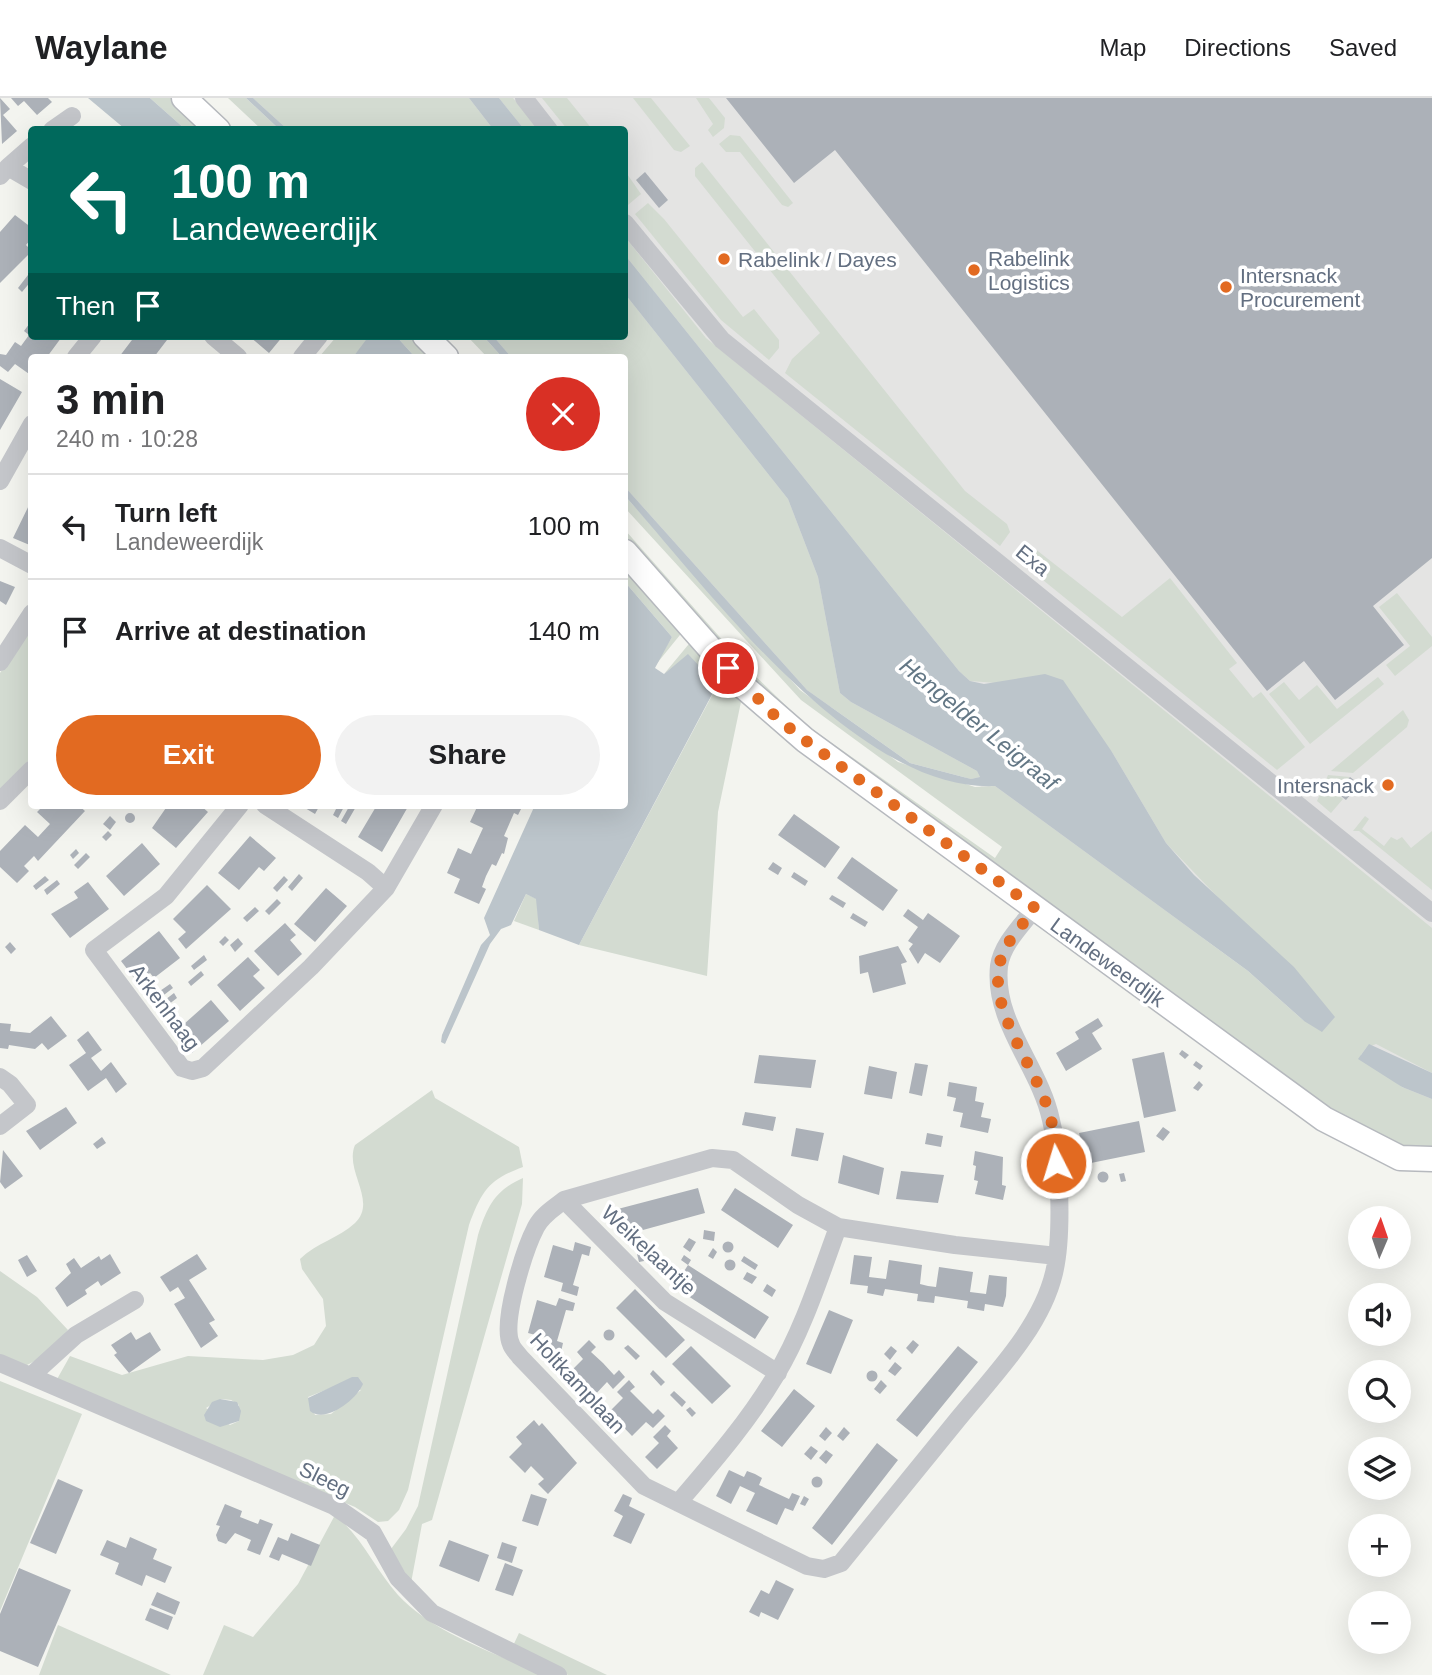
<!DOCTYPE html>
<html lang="en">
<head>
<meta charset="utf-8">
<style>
  body { margin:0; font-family:Helvetica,sans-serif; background:#f2f2f2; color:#202124; height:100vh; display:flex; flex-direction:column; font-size:26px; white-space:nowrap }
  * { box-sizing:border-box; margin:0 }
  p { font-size:23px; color:#757577 }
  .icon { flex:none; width:38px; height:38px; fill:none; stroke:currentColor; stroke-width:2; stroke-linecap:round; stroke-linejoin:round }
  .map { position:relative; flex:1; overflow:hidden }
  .panel { position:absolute; left:28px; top:256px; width:600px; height:455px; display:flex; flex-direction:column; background:#fff; border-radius:7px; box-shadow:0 7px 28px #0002 }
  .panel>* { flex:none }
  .top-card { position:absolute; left:28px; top:28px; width:600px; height:214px; border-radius:7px; box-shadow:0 7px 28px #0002; background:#00695c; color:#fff; overflow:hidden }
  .needle { width:46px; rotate:2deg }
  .buttons { position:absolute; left:1348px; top:1108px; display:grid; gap:14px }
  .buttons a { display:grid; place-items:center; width:63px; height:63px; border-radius:50%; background:#fff; box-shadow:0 7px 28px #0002; font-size:35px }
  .pin { position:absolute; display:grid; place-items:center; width:60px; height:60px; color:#fff; margin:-30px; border:4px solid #fff; border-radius:50%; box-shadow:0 2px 7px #0007 }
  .me { position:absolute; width:77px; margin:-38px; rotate:355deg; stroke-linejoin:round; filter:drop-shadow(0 0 5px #0008) }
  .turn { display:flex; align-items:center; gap:24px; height:147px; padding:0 28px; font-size:32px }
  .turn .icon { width:91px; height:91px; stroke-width:2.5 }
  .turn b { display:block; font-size:49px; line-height:60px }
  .then { display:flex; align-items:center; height:66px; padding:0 28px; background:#0003; gap:14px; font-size:26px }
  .round { display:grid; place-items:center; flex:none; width:74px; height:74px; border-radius:37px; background:#f2f2f2 }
  .overview { display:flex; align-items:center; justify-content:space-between; height:119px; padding:0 28px }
  h1 { font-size:42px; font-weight:700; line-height:52px }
  .action { display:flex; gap:14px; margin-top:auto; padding:14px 28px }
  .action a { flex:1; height:80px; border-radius:42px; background:#e26a21; color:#fff; font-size:28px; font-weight:700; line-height:80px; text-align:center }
  .action a+a { background:#f2f2f2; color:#202124 }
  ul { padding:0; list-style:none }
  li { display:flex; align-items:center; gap:21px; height:105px; padding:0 28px; border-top:2px solid #e0e0e0 }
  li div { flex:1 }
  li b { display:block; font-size:26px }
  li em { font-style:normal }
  header { display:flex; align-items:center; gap:42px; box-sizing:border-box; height:98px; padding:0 35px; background:#fff; border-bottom:2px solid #e0e0e0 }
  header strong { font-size:33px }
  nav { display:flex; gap:38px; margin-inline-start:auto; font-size:24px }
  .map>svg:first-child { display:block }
</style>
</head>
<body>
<header>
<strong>Waylane</strong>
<nav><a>Map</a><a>Directions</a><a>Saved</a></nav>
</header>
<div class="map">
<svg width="1432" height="1577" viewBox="0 0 1432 1577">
  <rect width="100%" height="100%" fill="#f3f4ef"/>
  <path fill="#e4e4e3" d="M250,0H1432V1014L1329,926L974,684L810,598L625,394V259H505L486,238H625V32L282,31Z"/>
  <path fill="#d3dbd1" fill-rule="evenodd" d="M150,0H171L205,31H185Z
    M228,0H246L279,31H261Z
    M253,0H469L493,31H287Z
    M499,0H513L538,31H524Z
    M542,0H567L592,31H567Z
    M633,0H651L690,48L681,54L674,52Z
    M696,0H709L725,20L724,30L713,39L708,32L713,26Z
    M730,37L740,38L793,105L788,109L782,107L740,54H726L719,46Z
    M702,64L965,393L1007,426L1010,434L1000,448L785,275L792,261L820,235L695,78V70Z
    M625,73L641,96L628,107L625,103Z
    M648,105L664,121L743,219L754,211L779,242V250L769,262L721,222L635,116Z
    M625,139L706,240L1432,830V975L1376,946L1366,950L1361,957L1402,989L1432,1001V1048L1400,1049L1347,1023L798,628L727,556L625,440V432L749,572L805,626L995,760L1002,749L801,602L625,410V398L800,592L898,664L975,689L995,688L1248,873L1304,923L1230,812L1166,745L1112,654L996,585L970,583L959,573L625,157Z
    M625,196L788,401L818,479L840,595L851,604L977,673L980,679L971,681L910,665L807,592L625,389V259H511L493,238H625Z
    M337,238H369L370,239L353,259H319Z
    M396,238H415L434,259H415Z
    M467,238H483L502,259H487Z
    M1034,450L1122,519L1170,480L1237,565L1229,571L1253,600L1261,594L1305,649L1277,672L1022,465Z
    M625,465L684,532L654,569L672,539L625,484Z
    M1397,495L1432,539V548L1395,578L1386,567L1410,548L1379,509Z
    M31,526V660L0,692V575Z
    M693,541L742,599L718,714L707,878L579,847L717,588L688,557L664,576Z
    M1378,579L1384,586L1310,646L1269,596L1284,584L1299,602L1317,587L1337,611Z
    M1403,612L1409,622L1407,629L1353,675L1331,673Z
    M1328,677L1350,679L1337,695L1343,701L1331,715L1317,703Z
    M1365,718L1369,721L1362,731L1384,748L1391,739L1397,742L1402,739L1411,750L1432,733V792L1359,733H1353Z
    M526,796L537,801L539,832L514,823Z
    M432,992L435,1000L519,1049L523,1069C488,1082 482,1093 469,1127L408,1392L399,1412L388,1423L378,1424L355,1409L56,1283L70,1258L122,1277L188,1258L263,1262L293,1257L314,1247L326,1228L323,1201L302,1171L300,1161C316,1145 339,1140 355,1125C378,1103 344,1073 355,1047ZM333,1289L361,1292L331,1316L315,1317L308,1299ZM221,1301L231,1302L239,1307V1323L230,1327L206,1310Z
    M523,1080L522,1106L432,1422L422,1426L411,1485L391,1451L406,1431L418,1408L478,1137C487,1109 495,1092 523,1080Z
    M0,1173L37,1199L68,1232L47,1257L23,1269L0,1260Z
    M0,1283L82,1316L0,1513Z
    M335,1417C362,1439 375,1471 398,1497C434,1536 496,1555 544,1577H203L224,1527L253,1539L298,1486Z
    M58,1527L171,1577H39Z
    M519,1535L607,1577H568L512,1550Z"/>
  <path fill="#bcc5cb" d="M88,0H150L185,31H125Z
    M246,0H253L287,31H279Z
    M469,0H499L524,31H493Z
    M625,157L959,573L970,583L984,586L1045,576L1063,582L1112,654L1166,745L1194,777L1294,869L1335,919L1322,934L1304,923L1248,873L995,688C856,694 710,493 625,398V389L807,592L910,665L971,681L980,679L977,673L851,604L840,595L818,479L788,401L625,196Z
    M369,238H396L415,259H353Z
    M483,238H493L511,259H502Z
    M625,484L672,539L655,570L664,576L688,556L717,587L579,847L539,832L536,801L526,796L511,827L501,831L490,846L445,946L441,944L442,937L481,847L490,837L484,820L535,707H625Z
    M1369,946L1432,975V1001L1402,989L1358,961Z
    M352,1279H358L363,1286C357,1301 326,1326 310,1313L308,1300Z
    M220,1301L237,1304L241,1313L239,1323L220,1329L206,1323L204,1317L212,1304Z"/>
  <path fill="#acb1b8" d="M0,0L10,11L3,17L17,33L2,46Z
    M11,0H48L52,4L37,17L24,3L18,8Z
    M726,0H1432V460L1373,508L1404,547L1335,602L1304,563L1267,593L835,52L794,85Z
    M645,74L668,102L659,110L636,82Z
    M15,117L32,130V140L26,147L32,153L0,185V134Z
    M28,177L32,182L22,194L18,190Z
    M32,222V238L61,240L47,259H32V278L15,266L8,274L0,268V256L6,257L15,244L21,248L29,237L24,233Z
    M135,238H161L167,242L154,259H119Z
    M249,238H283L269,255Z
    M0,281L22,294L0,332Z
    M32,401V448L13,440Z
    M0,483L15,489L6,507L0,503Z
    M1350,679L1359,686L1346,702L1337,695Z
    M44,707H78L85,713L38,763L34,758L24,768L29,773L17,785L0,769V753L25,727L38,739L50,726L37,714Z
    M168,707H200L208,714L176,750L152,730Z
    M300,707H320L315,716Z
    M338,707H345L338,720L333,717Z
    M350,707H357L346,726L341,723Z
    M377,707H409L382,754L358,739Z
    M478,707H523L518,717L514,715L504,738L508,740L504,756L502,755L496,768L492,766L486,778L482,789L486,791L479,806L454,795L460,781L447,775L458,750L471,756L483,730L470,724Z
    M125 720a5 5 0 1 1 10 0a5 5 0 1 1-10 0Z
    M794,716L840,749L825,770L778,737Z
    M110,718L116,724L110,732L103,726Z
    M108,733L112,737L106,743L102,739Z
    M250,738L276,760L264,773L259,769L239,792L218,775Z
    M142,745L160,766L124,798L106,778Z
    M76,751L79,755L73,761L70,757Z
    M86,755L90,759L78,771L74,767Z
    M852,759L898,792L883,813L837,780Z
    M773,764L782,770L778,777L768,771Z
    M794,774L808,783L805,788L791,779Z
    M299,776L303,780L292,793L288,789Z
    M45,778L49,782L36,792L33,788Z
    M284,778L288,782L277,794L273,790Z
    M57,782L60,786L47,797L44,792Z
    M88,784L109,811L70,840L51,816L78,800L74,794Z
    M207,787L231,811L186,851L178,841L186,834L173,821Z
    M326,790L347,808L315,844L294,826Z
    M832,797L846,805L843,810L829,801Z
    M277,801L281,805L269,817L265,813Z
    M255,809L259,813L247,824L243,820Z
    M908,811L923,822L928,815L960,838L940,865L925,855L918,866L909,851L913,846L908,843L918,829L903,818Z
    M853,815L868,824L865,829L850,820Z
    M285,825L296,837L290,842L302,856L278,878L254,853Z
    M159,833L180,860L154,880L150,875L137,884L121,863Z
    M225,838L229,842L223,848L219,844Z
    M238,840L243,846L235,854L230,847Z
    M10,844L16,851L11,856L5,849Z
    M898,848L907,864L901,866L906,886L873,895L868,874L860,876L859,858Z
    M204,857L207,862L194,872L191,868Z
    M248,859L260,872L253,878L265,890L240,913L217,887Z
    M201,873L204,877L191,888L188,884Z
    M170,886L173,890L160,900L157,895Z
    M174,895L177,900L164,910L161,905Z
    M211,902L229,923L192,955L175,934Z
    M51,918L67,938L48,952L42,945L35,951L9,947L8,951L0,950V925L11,926L10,933L30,935Z
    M1098,920L1103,928L1092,935L1102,951L1066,973L1056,955L1079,941L1075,934Z
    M88,933L102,952L91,960L101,973L111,964L127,986L116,995L106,980L88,993L69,967L86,955L77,942Z
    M1182,952L1189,957L1185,961L1179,956Z
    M1164,954L1176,1013L1144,1020L1132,961Z
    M759,957L816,962L811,990L754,985Z
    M1196,963L1203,968L1200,972L1193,967Z
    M915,965L928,967L922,998L909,995Z
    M869,968L897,974L892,1001L864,996Z
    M1199,983L1203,987L1198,993L1193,990Z
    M949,984L977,989L975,1003L984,1005L981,1019L991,1021L988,1035L960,1029L963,1015L953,1013L956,1000L947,998Z
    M66,1009L77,1025L40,1052L26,1033Z
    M745,1014L776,1019L773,1033L742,1027Z
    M1139,1023L1145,1054L1086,1066L1079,1035Z
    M1163,1029L1170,1034L1163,1043L1156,1038Z
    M796,1030L824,1035L818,1063L791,1058Z
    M927,1035L943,1038L941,1049L925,1046Z
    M102,1039L106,1045L97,1051L93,1046Z
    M3,1052L23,1078L5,1091L0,1084Z
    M975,1053L1003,1059L1002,1087L1006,1088L1003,1102L975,1096L978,1083L974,1082L976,1068L973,1067Z
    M843,1057L884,1070L879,1097L838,1085Z
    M901,1073L944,1077L938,1105L896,1101Z
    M1097.5 1079a5.5 5.5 0 1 1 11 0a5.5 5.5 0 1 1-11 0Z
    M1124,1075L1126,1083L1121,1084L1119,1076Z
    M698,1090L705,1115L621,1138L614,1112Z
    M735,1090L793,1127L778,1150L721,1112Z
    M704,1132L715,1134L714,1143L703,1141Z
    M689,1140L696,1144L690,1154L683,1149Z
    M722.5 1149a5.5 5.5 0 1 1 11 0a5.5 5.5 0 1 1-11 0Z
    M575,1144L591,1149L589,1158L582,1156L573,1187L579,1189L577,1198L561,1193L563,1185L544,1179L553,1147L573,1153Z
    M713,1150L717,1154L713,1161L708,1158Z
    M642,1155L644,1163L639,1164L637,1156Z
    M110,1156L121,1175L101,1188L98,1183L85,1192L87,1196L67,1209L55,1190L71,1175L66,1166L74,1160L81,1170L99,1158L101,1162Z
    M197,1156L207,1171L189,1182L215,1222L209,1225L218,1238L201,1250L174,1206L185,1200L178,1189L170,1194L160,1179Z
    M27,1157L37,1173L27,1179L18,1162Z
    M684,1157L691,1162L688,1167L681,1162Z
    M854,1157L872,1159L869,1179L886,1181L889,1162L922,1167L920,1186L928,1188L936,1189L939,1169L973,1174L970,1194L986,1196L989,1177L1007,1179L1006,1198L1003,1209L985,1206L984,1213L967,1210L968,1203L935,1198L934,1205L917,1203L918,1196L885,1191L883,1198L867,1195L868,1188L850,1186Z
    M744,1158L758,1167L755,1172L741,1163Z
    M724.5 1167a5.5 5.5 0 1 1 11 0a5.5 5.5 0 1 1-11 0Z
    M688,1167L769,1219L755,1241L674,1189Z
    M665.5 1175a5.5 5.5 0 1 1 11 0a5.5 5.5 0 1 1-11 0Z
    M747,1174L757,1179L752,1186L743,1181Z
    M767,1186L776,1192L772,1199L763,1193Z
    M635,1191L685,1242L666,1260L616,1210Z
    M559,1200L575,1205L573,1213L566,1212L557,1243L563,1245L561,1254L544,1249L547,1240L528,1235L537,1202L556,1208Z
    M829,1212L853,1222L831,1276L806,1266Z
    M603.5 1237a5.5 5.5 0 1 1 11 0a5.5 5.5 0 1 1-11 0Z
    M131,1234L136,1242L150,1234L161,1252L129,1275L114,1257L117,1255L111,1247Z
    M589,1242L596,1249L591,1254L603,1265L614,1277L619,1272L625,1279L613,1291L607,1284L593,1299L569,1275L583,1261L577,1254Z
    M913,1242L919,1247L912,1256L906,1250Z
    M628,1247L640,1258L636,1262L624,1250Z
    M691,1248L731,1288L712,1306L672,1266Z
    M891,1248L897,1253L890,1262L884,1256Z
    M958,1248L978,1264L917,1339L896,1322Z
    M895,1264L902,1270L895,1278L888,1273Z
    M653,1272L665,1284L661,1288L650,1276Z
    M866.5 1278a5.5 5.5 0 1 1 11 0a5.5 5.5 0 1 1-11 0Z
    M629,1282L635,1289L630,1293L653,1316L658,1311L665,1318L653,1330L646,1324L632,1338L609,1314L623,1300L617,1294Z
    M881,1282L887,1288L880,1296L874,1291Z
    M794,1291L815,1308L782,1349L761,1333Z
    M674,1293L686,1304L682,1309L670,1297Z
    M690,1309L696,1315L692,1319L686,1312Z
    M534,1322L539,1328L542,1325L577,1365L548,1396L538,1386L544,1381L531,1368L525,1375L509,1359L522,1346L516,1339Z
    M665,1327L671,1333L667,1338L678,1350L657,1371L645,1359L659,1345L653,1339Z
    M826,1329L832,1335L825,1343L819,1338Z
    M844,1329L850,1335L843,1343L837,1338Z
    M877,1345L898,1362L832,1447L812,1430Z
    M811,1348L818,1353L811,1362L804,1356Z
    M826,1352L833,1357L826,1366L819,1360Z
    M729,1372L744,1379L747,1373L755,1376L762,1380L759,1387L789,1401L792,1395L800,1398L793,1413L785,1410L777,1427L746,1413L755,1395L740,1388L731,1406L716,1398Z
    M811.5 1384a5.5 5.5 0 1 1 11 0a5.5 5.5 0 1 1-11 0Z
    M58,1381L83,1392L56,1456L30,1445Z
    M531,1396L547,1401L538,1428L522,1423Z
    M623,1396L632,1400L629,1408L645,1416L631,1446L613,1438L623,1418L614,1413Z
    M804,1398L809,1401L805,1408L800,1406Z
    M225,1406L242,1413L240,1419L258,1426L260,1421L273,1426L260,1457L247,1452L251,1442L235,1435L226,1446L218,1443L216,1437L220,1428L216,1427Z
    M291,1435L320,1447L311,1468L282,1456L279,1463L269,1459L278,1439L288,1443Z
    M130,1439L157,1451L153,1461L172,1469L165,1485L146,1477L142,1488L115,1476L119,1465L100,1457L107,1442L126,1450Z
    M449,1442L489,1457L479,1484L439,1468Z
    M502,1444L517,1449L512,1465L497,1460Z
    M505,1465L523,1472L513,1498L495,1492Z
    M19,1470L71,1492L38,1569L0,1553V1516Z
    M776,1482L794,1491L778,1522L761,1514L759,1519L749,1514L761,1492L769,1496Z
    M157,1494L180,1504L175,1517L151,1507Z
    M150,1510L173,1519L168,1532L145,1522Z"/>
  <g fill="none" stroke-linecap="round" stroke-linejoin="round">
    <g stroke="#b6b9be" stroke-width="27">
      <path id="secondary" d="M184,0L218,32
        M425,238L446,259
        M625,454L745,590L805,642L1324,1021L1400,1060L1432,1061"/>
    </g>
    <path stroke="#c4c6ca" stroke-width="18" d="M524,0L549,32
      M52,32L72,18
      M8,69L32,48
      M0,78L8,69L32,83
      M625,125L722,242L1432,815
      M213,238L238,259
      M76,259L93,238
      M302,259L319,238
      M0,383L32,326
      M0,450L32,467
      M0,564L32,515
      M0,703L32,671
      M240,707L166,798L94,852L182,970L192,973L203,970L311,869L386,790L434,707
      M265,707L368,774L386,790
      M1035,810C1022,827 1002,846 999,868C993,924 1040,969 1051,1022C1060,1060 1063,1138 1054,1175C1041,1230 993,1278 958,1321C919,1369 880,1417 841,1465L824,1471L807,1468L644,1388L520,1259C517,1255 512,1250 511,1246C501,1224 525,1150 536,1129C542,1117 554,1110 564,1102L712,1060L733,1062L798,1107L838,1129L955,1147L1057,1158
      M0,979L10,986L27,1007L0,1028
      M564,1102L665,1204L778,1275
      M0,1265L334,1408L373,1435L398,1480L432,1515L558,1577
      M32,1277L76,1237L135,1202
      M678,1405C713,1364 748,1324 776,1277C803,1232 820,1178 838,1129"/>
    <use href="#secondary" stroke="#fff" stroke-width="24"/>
  </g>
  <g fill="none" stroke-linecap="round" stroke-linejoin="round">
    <path stroke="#e26a21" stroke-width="12" stroke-dasharray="0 21.6" d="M728,570L778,621L805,642L1035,810C1023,827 1005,844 1000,864C987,916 1040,972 1051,1022C1055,1035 1054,1051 1056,1065"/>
  </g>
  <g fill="#e26a21" stroke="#fff" stroke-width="2.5">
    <circle cx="724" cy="161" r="7"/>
    <circle cx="974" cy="172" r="7"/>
    <circle cx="1226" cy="189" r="7"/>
    <circle cx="1388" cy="687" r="7"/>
  </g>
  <g text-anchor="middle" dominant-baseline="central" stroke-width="7" stroke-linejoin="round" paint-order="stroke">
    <g font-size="21" fill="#636f81" stroke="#fff" text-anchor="start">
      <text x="988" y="160">Rabelink<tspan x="988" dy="24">Logistics</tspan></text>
      <text x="738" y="161">Rabelink / Dayes</text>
      <text x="1240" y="177">Intersnack<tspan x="1240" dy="24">Procurement</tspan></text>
      <text x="1374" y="687" text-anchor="end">Intersnack</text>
    </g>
    <g font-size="21" fill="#636f81" stroke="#fff">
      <text transform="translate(1033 462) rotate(39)">Exa</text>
      <text transform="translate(1108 864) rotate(36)">Landeweerdijk</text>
      <text transform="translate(165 909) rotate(53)">Arkenhaag</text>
      <text transform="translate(649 1152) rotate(43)">Weikelaantje</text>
      <text transform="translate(578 1285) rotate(47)">Holtkamplaan</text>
      <text transform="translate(325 1381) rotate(26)">Sleeg</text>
    </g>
    <g font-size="23" font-style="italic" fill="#637785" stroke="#fff">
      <text transform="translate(979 626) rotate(39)">Hengelder Leigraaf</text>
    </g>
  </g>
</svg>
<div class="buttons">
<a><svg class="needle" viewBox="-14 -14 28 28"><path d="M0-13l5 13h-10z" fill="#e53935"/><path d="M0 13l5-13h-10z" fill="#757577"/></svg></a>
<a><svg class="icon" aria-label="sound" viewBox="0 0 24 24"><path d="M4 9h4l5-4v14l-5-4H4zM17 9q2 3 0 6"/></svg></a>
<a><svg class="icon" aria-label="search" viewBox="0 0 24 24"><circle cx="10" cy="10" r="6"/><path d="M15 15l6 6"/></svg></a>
<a><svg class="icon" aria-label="layers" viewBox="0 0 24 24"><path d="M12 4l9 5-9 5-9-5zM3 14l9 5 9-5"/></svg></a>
<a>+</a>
<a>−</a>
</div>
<div class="pin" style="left:728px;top:570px;background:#d93025"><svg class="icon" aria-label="arrive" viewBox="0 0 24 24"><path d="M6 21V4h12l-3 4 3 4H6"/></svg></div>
<svg class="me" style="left:1056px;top:1065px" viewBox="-20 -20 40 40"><circle r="17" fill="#e26a21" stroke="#fff" stroke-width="3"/><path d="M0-11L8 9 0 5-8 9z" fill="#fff"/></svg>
<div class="top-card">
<div class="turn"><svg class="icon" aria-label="left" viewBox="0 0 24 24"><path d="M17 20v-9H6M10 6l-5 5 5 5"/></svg><div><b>100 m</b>Landeweerdijk</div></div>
<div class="then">Then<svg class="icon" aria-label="arrive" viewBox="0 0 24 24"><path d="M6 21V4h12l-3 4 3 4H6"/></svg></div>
</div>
<section class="panel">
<div class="overview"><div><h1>3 min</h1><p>240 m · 10:28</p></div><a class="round" style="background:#d93025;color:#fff"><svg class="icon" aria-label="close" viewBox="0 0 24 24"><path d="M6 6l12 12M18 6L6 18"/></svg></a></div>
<ul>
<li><svg class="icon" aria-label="left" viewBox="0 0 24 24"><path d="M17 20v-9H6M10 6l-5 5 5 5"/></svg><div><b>Turn left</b><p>Landeweerdijk</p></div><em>100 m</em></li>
<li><svg class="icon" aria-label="arrive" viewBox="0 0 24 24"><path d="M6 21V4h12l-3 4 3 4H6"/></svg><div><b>Arrive at destination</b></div><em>140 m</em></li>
</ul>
<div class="action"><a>Exit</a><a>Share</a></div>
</section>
</div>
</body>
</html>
